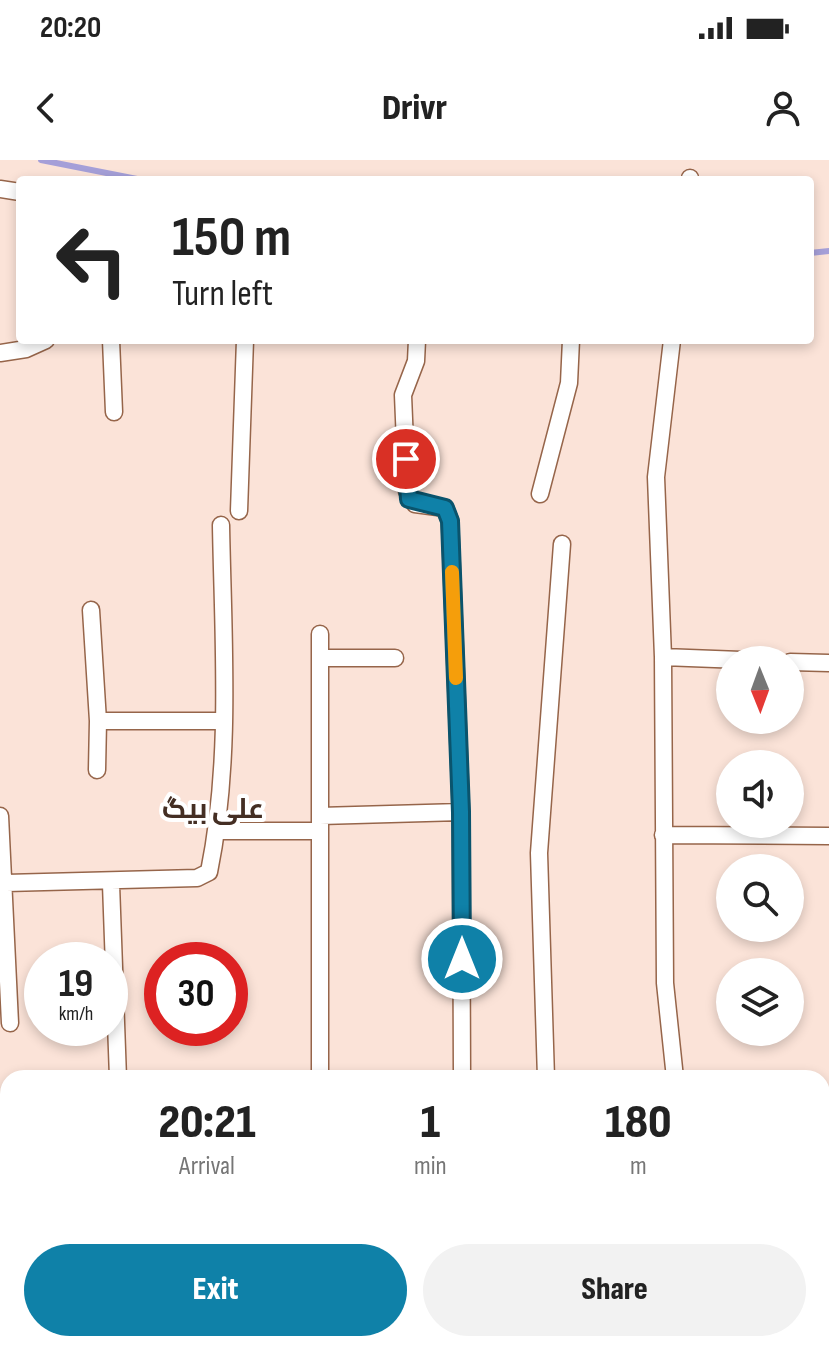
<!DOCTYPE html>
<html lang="en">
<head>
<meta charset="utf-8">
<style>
  body { margin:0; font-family:"Sofia Sans Condensed",Cairo,sans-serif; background:#f2f2f2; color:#222; height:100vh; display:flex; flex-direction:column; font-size:30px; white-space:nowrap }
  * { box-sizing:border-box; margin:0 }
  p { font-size:26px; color:#767676 }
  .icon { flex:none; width:44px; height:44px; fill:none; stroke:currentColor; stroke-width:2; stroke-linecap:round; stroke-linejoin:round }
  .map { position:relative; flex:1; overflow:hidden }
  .drawer { position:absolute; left:0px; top:910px; width:830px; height:282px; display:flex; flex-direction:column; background:#fff; border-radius:24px 24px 0 0; box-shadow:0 4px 12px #0003 }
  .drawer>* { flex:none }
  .top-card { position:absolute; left:16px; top:16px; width:798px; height:168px; border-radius:8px; box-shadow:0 4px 12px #0003; background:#fff; color:#222; overflow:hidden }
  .needle { width:52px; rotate:179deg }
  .tools { position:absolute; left:716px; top:486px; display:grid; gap:16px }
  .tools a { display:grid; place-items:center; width:88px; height:88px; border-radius:50%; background:#fff; box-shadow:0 4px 12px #0003; font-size:40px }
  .speed { position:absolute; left:24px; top:782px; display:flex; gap:16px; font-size:40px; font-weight:700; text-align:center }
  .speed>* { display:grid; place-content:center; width:104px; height:104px; border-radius:50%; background:#fff; box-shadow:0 4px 12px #0003; line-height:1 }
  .speed small { font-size:20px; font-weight:400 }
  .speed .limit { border:12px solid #d22; background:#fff; color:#111 }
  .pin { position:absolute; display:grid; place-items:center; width:68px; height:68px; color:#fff; margin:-34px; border:4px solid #fff; border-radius:50%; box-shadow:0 2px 8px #0007 }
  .me { position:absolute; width:88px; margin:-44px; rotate:0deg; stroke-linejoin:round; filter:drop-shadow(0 0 6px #0008) }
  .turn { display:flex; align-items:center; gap:28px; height:168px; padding:0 24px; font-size:36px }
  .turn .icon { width:104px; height:104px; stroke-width:2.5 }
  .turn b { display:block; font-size:56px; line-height:68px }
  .eta { display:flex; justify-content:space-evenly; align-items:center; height:136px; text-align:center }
  .eta b { font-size:48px; font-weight:800; line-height:56px }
  .primary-button { display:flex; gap:16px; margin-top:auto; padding:16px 24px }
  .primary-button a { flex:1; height:92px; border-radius:48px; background:#0f81a8; color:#fff; font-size:32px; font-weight:800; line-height:92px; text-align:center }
  .primary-button a+a { background:#f2f2f2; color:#222 }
  .status { display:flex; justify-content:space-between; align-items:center; height:56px; padding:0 40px; background:#fff; direction:ltr }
  .status svg { height:22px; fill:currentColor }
  header { display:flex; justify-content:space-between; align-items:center; height:104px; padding:0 24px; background:#fff; font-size:36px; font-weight:800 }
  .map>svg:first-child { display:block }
</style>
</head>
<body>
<div class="status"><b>20:20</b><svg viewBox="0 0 49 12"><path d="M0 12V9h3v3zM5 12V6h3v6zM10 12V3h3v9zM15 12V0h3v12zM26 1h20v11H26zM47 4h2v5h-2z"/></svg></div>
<header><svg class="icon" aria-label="back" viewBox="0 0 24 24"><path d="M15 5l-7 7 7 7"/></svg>Drivr<svg class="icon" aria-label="person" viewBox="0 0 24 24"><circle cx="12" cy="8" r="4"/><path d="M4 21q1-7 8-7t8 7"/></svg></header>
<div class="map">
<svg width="829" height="1191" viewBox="0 0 829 1191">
  <rect width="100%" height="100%" fill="#fbe3d8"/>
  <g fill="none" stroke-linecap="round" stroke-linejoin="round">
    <path stroke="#a59fd8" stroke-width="6" d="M41,0L142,20
      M810,93L829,91"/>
    <g stroke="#96654a" stroke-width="19">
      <path id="street" d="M690,20V18
        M0,29L20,32
        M111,180L114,252
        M417,180L416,201L403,235L407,331L415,344L445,348L450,361L461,652L462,918
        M672,180L656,317L663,497L665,823L675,918
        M0,193L26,189L46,180
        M540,334L569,223L571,180
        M239,351L245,180
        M91,450L98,561L97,610
        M320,474V918
        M663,497L741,500
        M320,498H395
        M790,502L829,503
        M98,561H224
        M0,656L10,863
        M320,656L461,652
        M217,671H320
        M663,675L829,676
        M6,723L197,718L209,712C232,599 223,480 221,365
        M111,724L118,918
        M546,918L539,693L562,384
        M0,974H8
        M822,1002L829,1000
        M0,1167H8
        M108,1184L109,1191
        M774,1184L779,1191"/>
    </g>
    <use href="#street" stroke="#fff" stroke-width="16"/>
  </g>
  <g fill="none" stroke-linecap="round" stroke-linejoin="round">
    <g stroke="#0a546d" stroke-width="20">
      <path id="route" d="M406,299L409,339L445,348L450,361L461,652L462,799"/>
    </g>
    <use href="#route" stroke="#0f81a8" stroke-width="14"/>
    <path stroke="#f59e0b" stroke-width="14" d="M452,412L456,518"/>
  </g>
  <g text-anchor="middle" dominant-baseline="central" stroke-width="8" stroke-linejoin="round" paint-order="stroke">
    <g font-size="28" font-weight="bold" fill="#442e23" stroke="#fff">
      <text x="213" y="649">علی بیگ</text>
    </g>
  </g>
</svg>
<div class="tools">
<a><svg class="needle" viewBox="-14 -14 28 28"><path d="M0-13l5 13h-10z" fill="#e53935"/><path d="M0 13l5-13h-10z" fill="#767676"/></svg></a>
<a><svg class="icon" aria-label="sound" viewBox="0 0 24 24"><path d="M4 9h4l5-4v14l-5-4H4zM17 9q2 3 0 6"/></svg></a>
<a><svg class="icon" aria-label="search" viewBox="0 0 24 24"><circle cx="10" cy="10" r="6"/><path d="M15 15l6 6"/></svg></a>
<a><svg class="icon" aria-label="layers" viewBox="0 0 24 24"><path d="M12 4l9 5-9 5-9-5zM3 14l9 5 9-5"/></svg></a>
</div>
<div class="speed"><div>19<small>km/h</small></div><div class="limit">30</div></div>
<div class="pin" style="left:406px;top:299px;background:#d93025"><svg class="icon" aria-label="arrive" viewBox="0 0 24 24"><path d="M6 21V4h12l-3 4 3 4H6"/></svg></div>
<svg class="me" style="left:462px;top:799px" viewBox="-20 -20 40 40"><circle r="17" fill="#0f81a8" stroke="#fff" stroke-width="3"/><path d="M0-11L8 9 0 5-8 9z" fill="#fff"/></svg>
<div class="top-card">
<div class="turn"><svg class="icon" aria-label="left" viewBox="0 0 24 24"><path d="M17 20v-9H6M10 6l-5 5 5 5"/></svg><div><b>150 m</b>Turn left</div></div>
</div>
<section class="drawer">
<div class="eta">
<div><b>20:21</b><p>Arrival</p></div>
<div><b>1</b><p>min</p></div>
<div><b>180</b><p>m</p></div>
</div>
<div class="primary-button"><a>Exit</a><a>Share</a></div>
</section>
</div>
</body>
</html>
